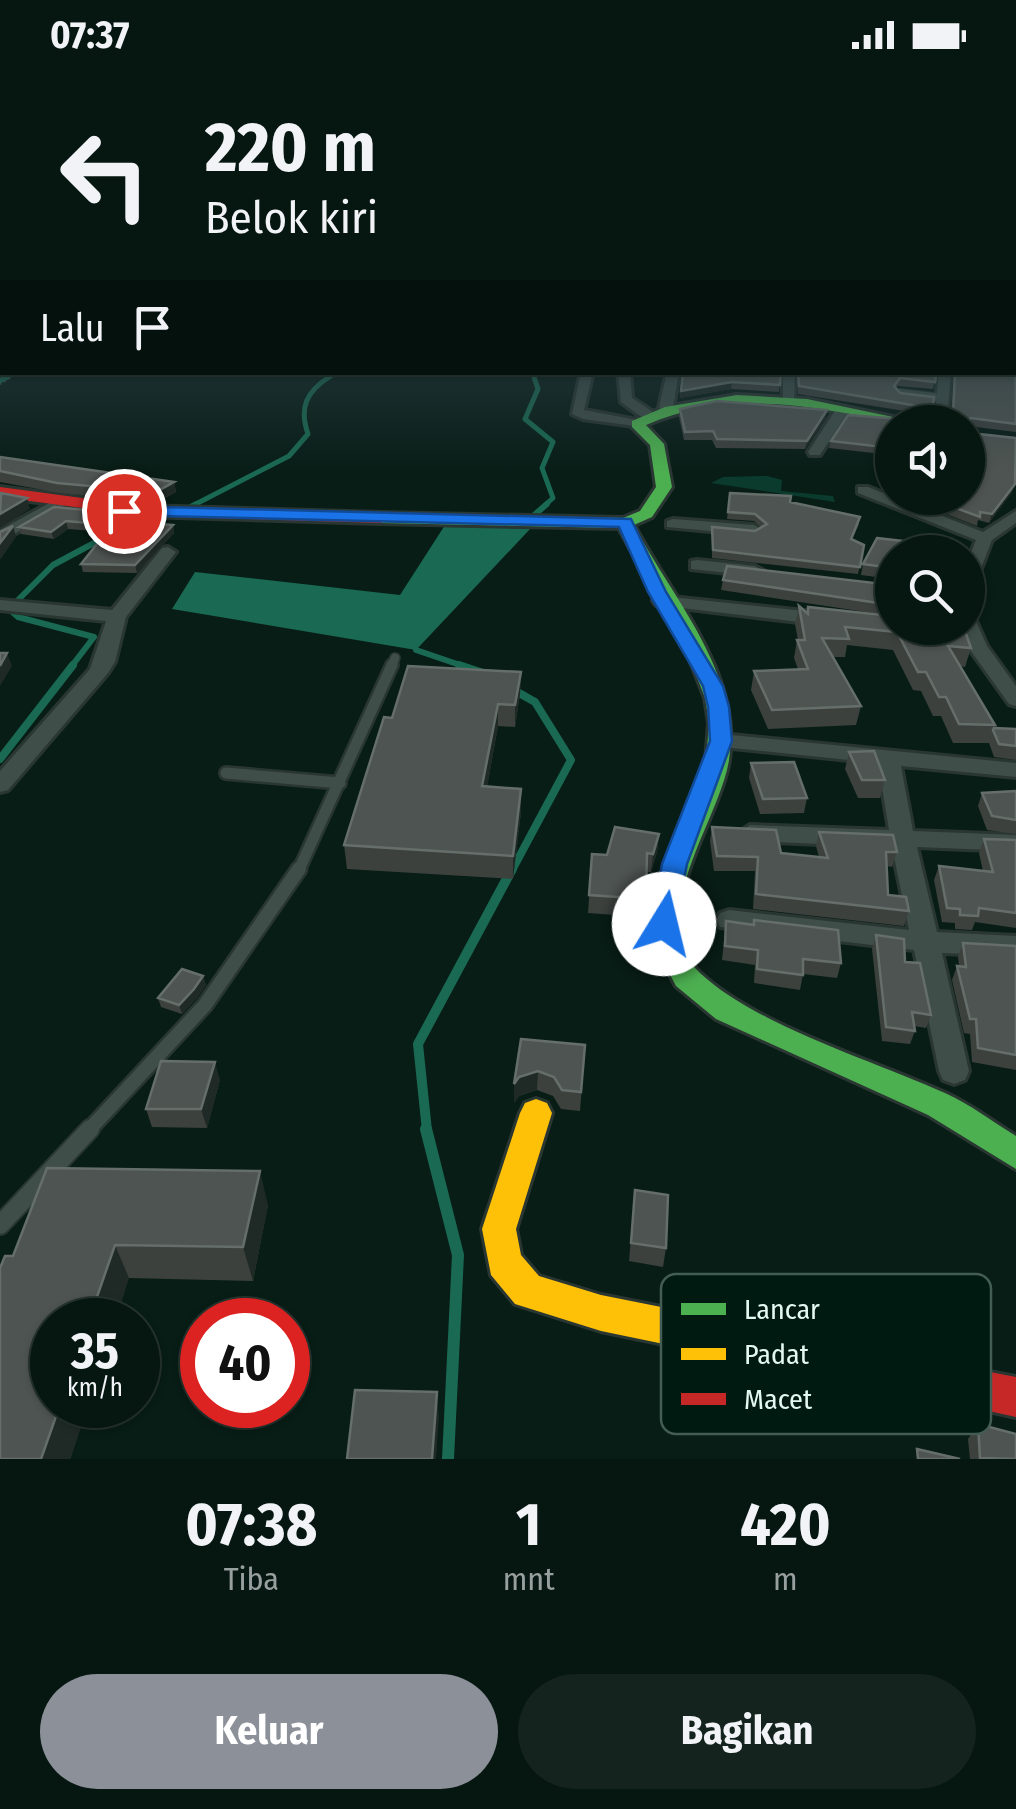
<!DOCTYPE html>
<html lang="id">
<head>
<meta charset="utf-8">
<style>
  body { margin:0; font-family:"Fira Sans Condensed",sans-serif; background:#14231e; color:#f1f3f6; height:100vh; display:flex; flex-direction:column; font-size:38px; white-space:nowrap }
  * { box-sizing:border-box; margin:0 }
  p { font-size:32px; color:#989f9f }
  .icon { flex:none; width:55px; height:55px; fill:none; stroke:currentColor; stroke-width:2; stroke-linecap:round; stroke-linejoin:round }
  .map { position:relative; height:1389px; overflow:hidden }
  .panel { display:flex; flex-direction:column; background:#061610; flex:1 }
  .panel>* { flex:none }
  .hud { position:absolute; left:0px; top:0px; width:1018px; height:305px; box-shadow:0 2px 8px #0004,0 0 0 2px #273530; background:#061610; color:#f1f3f6; overflow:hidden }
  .tools { position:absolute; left:875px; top:335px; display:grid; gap:20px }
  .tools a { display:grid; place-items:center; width:110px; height:110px; border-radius:50%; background:#061610; box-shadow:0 2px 8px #0004,0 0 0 2px #273530; font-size:50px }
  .speed { position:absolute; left:30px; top:1228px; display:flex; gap:20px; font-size:50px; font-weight:700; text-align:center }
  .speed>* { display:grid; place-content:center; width:130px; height:130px; border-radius:50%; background:#061610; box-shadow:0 2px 8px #0004,0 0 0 2px #273530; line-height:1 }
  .speed small { font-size:25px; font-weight:400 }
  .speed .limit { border:15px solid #d22; background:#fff; color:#111 }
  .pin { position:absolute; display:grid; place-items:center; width:85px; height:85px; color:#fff; margin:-42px; border:5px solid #fff; border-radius:50%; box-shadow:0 2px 10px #0007 }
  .me { position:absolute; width:110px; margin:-55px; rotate:9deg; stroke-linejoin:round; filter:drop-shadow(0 0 8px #0008) }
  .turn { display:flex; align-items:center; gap:35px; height:210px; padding:0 40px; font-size:45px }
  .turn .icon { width:130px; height:130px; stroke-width:2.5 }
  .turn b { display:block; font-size:70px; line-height:85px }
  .then { display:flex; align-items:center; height:95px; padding:0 40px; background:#0003; gap:20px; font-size:38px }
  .eta { display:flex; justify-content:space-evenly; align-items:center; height:170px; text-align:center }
  .eta b { font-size:60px; font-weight:700; line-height:70px }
  .button { display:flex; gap:20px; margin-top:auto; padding:20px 40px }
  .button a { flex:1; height:115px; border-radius:60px; background:#8c9099; color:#fff; font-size:40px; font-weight:700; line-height:115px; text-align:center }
  .button a+a { background:#14231e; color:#f1f3f6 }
  .status { display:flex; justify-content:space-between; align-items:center; height:70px; padding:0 50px; background:#061610; direction:ltr }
  .status svg { height:28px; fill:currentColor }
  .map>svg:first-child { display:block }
</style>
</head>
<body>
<div class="status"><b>07:37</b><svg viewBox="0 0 49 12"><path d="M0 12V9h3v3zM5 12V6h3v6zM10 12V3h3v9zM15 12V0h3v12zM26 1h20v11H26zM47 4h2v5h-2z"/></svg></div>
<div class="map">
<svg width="1016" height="1389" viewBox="0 0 1016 1389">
  <rect width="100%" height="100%" fill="#081d16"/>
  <path fill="#0a3b2d" d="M767,406L782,410L781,421L833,426L835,432L711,413L723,407Z"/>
  <path fill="#1a6952" d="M445,455L531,458L416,580L172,539L195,502L400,525Z"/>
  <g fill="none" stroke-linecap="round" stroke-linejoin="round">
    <path stroke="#1a6952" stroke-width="4" d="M532,302L535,310
      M3,310L16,302
      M325,310L338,302"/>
    <path stroke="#1a6952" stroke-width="5" d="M534,307L538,319L525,349L553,372L542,398L553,428L544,436
      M0,311L7,307
      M192,436L289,386L308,364C299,338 306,322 329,307"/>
    <path stroke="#1a6952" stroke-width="6" d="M187,439L197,434
      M532,447L547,434
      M416,580L466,597
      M71,597L94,567L18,547L9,539L53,495L109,465"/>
    <path stroke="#1a6952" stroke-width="8" d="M459,595L483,603
      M0,689L73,595
      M511,802L571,690L535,632L512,619"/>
    <path stroke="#1a6952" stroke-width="10" d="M427,1061L418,974L512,799"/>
    <path stroke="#1a6952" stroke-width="12" d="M426,1059L458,1185L448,1389"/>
    <g stroke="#293631" stroke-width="10">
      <path id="lane-far4" d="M900,323L943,328"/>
    </g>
    <g stroke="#293631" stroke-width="12">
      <path id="lane-far3" d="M391,597L395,588"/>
    </g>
    <g stroke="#293631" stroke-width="16">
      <path id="lane-far2" d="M226,703L340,713
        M298,802L392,595"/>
    </g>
    <g stroke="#293631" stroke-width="19">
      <path id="lane-far1" d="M88,1061L205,935L299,799"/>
    </g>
    <g stroke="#293631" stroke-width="22">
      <path id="lane" d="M0,1155L90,1059"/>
    </g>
    <g stroke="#293631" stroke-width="6">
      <path id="street" d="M1015,265H1016V272H1015Z
        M581,302H593L584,340L642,351V357L583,349L572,344Z
        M618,302H630L632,328L653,342V348H643L621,332Z
        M667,302H679L673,338L666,342L659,338Z
        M783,302H795L794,335L783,332Z
        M939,302H951L947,352H934Z
        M838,336L850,339L820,385H810L808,382Z
        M892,394V404L886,403L885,398Z
        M858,417H868L983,462L1016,441V453L992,470L977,509L968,514V490L976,470L858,423Z
        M53,431L67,434L0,472V460Z
        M673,449L754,455L762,460L754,465L667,457V451Z
        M168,477L176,482L126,547L115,592L108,603L8,720L0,722V701L90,599L106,551L0,540V530L112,540L162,478Z
        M697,490L755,496L764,501L755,506L691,499V491Z
        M662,526L824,543L833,549L824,555L656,535L653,531Z
        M968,547L975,549L987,576L1016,616V636L1009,634L968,577L960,558H968Z
        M721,664L1016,693V707L901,696L913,761L1016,765V781L917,777L937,862L1016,866V886L942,883L969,1001L965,1010L954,1014L943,1010L939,1001L914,880L720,857L716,850L720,843L729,840L909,860L892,777L750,771L738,763L750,755L889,760L878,693L713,676L710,671L713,666Z"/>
    </g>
    <g stroke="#293631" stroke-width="6">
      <path id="fast" d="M737,325L807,329L917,352C890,354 865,346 839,342C772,330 709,328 646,355L664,374L672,417L652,447L634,455C671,527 742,603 729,690C720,750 642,849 700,903C757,956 872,990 945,1023C970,1034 993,1052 1016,1066V1099L928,1045L716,949L676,916L654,874L653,839L662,803L706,691L709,653L705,628L685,577L619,458L381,453L373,448L381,443L623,448L640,441L656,417L650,375L632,357V351L665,337Z"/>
    </g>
    <g stroke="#293631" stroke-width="6">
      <path id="slow" d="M536,1029L547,1033L552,1043L516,1159L521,1185L539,1206L601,1225L871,1279L885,1284L890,1298L885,1312L871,1317L601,1261L515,1234L491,1205L482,1159L520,1043L525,1033Z"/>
    </g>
    <g stroke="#293631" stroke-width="6">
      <path id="jam" d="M0,417L142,436L381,443L389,448L381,453L142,446L0,427Z
        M871,1279L1016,1307V1347L857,1312L852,1298L857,1284Z"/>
    </g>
    <path stroke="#4f5e58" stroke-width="2.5" stroke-dasharray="1 4" stroke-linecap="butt" d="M0,314L20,302"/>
    <use href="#lane-far4" stroke="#3f4e49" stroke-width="8"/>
    <use href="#lane-far3" stroke="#3f4e49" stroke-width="9"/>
    <use href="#lane-far2" stroke="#3f4e49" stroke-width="11"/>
    <use href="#lane-far1" stroke="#3f4e49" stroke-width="14"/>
    <use href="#lane" stroke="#3f4e49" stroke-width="18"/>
    <use href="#street" fill="#3f4e49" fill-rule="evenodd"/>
    <use href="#fast" fill="#4caf50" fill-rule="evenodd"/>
    <use href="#slow" fill="#ffc107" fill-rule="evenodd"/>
    <use href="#jam" fill="#c62828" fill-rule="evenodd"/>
  </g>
  <path fill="#3c413e" d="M1016,272V362L968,356L970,363L1012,422L989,453L978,450L977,456L921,434L923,428H968L951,345L954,302H1015Z
    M683,302H781L779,322L731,319L680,328Z
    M796,302H920L936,306L933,319L898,316L896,318L900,323L932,342L930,350L911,342L798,324Z
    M680,339L826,348L805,379L716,378L712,370H684L679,347Z
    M901,349L900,352H892V357L882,384L829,378L831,371Z
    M0,387L174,412L176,422L158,432L60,423L0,412Z
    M730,423L790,432L859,454L852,470L864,475L858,504L712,488V457L755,461L761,457L754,451L727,449Z
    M54,437L141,445L142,452L173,455L174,463L137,503L83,502L81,494L106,462L68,459L54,469L21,464L19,457Z
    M892,482V509L861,505L863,494Z
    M723,510L892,515V558L971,578L965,597L960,596L995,655L994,658L1016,659V690L994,687L989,673H953L941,646H933L921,621L913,620L893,580L847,575L845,587H833L861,636L856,655L768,659L751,620L754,601L798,599L794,588L797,570H798L795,554L799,536L807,543L808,537L892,546L721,520Z
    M521,602L520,624L515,657L498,656L487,717L521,719V742L513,809L347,799L344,775L392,648Z
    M849,682L885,710L880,728H858L845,699Z
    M751,693L807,728L804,743L760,744L749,708Z
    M1016,721V764L987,760L978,736L982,723Z
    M712,757L781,783L819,787L816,776L819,762L897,782L892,797L887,796L888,825L909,841L904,856L753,839L755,801H714L710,771Z
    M659,764L657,782L651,802H647L644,847L588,843L592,784L607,785Z
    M984,769L1016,770V858L975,852L972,860L955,859V853L942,852L934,810L939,796L983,801L979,783Z
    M726,851L841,893L837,908L803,904L800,920L754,913L755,895L722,890Z
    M876,865L905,892L931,945L926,958L914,956L915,961L910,974L882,971L872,879Z
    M963,873L1016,876V1000L972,992L970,964L964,963L952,910L957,896H959L958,887Z
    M203,906L206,915L197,928L182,944L161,937L158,928Z
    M585,975L580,1041L561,1039L553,1026L537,1020L519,1026L514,1033V1014Z
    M220,1010L207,1058L152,1057L146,1039Z
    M635,1120L666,1178L663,1197L629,1191Z
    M268,1135L253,1211L129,1208L52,1335H88L70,1389H0L13,1186Z
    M978,1354L1016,1389H970L968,1369Z"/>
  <path fill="#1f2a26" d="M732,312L731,319L680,328L681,321Z
    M827,340L826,348L805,379L807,371Z
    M174,412L176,422L158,432L156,422Z
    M1015,414L1012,422L989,453L992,444Z
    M27,428L30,439L0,458V444Z
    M66,451L68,459L54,469L51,462Z
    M173,455L174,463L137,503L135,495Z
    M13,456L16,467L0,490V473Z
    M7,583L12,596L0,616V596Z
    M521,602L520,624L515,657V635Z
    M498,634V656L483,740L482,716Z
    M521,719V742L513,809V786Z
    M659,764L657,782L651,802L653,784Z
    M203,906L206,915L197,928L182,944L179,935Z
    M215,992L220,1010L207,1058L201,1039Z
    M538,1001L537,1020L519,1026L514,1033V1014L519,1007Z
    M260,1101L268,1135L253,1211L243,1177Z
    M115,1175L129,1208L116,1250H89Z
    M437,1322L439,1347L436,1389H432Z
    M60,1335H88L70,1389H41Z"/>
  <path fill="#4e5451" stroke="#656e6a" stroke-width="2.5" d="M1015,270L1016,354L971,348L967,352H941L943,348L953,345L955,302H1015Z
    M683,302H781L780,315L732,312L681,321Z
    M798,302H920L936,306L935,312L900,308L894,316L900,323L934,327L932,342L912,335L799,316Z
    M717,331L827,340L807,371L717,369L713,361L685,362L680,339Z
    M848,345L901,349L894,350L892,352L883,377L831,371Z
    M968,355L970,363L1016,368L1015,414L992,444L980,442V447L929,428H968Z
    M0,387L174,412L156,422L57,413L0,401Z
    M1,423L27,428L0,444Z
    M730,423L791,426L790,432L860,447L851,469L864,475L860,497L713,480L712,457L755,461L767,454L755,444L728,442Z
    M54,437L141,445L132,452L173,455L135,495L81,494L112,455L66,451L51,462L19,457Z
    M13,456L0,473V462Z
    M877,468L937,475L938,482H892V498L863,494Z
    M727,496L892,515V535L723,510Z
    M799,536L808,544V537L892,546V558H964L971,578L948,576L995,655L959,654L946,627H939L926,602H918L897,562L845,557L849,569L822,568L861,636L772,640L754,601L808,599L797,570H805Z
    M0,583H7L0,596Z
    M408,596L521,602L515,635L498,634L482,716L521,719L513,786L344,775L384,647L392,648Z
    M994,658L1016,659V676L999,674L993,660Z
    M874,681L885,710H862L849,682Z
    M794,692L807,728L763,729L751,693Z
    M1016,721V750L992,746L982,723Z
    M615,757L659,764L653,784L647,783L646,829L589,825L592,784L607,785Z
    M712,757L776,760L781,783L828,788L819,762L893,765L897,782H886L888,825L906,827L909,841L756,824L758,787L717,786Z
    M984,769L1016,770V843L979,838L978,846L960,845V839L947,838L939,796L993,802Z
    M754,850L838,860L841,893L803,889V905L757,899L758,880L725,876L726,851L754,855Z
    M876,865L904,869L905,892L920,893L931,945L912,942L915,961L886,957Z
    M963,873L1016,876V985L978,978L976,949H970L957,896L966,897Z
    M182,899L203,906L194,919L179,935L158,928Z
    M521,969L585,975L581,1022L562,1020L554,1007L538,1001L519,1007L514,1014Z
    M161,991L215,992L201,1039H146Z
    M47,1098L260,1101L243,1177L115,1175L89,1250H52V1335H60L41,1389H0V1198L5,1186H13Z
    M635,1120L668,1125L666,1178L631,1173Z
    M355,1320L437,1322L432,1389H347Z
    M978,1354L1016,1364V1389L980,1388Z
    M917,1379L960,1389H918Z"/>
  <linearGradient id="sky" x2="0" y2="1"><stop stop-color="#04100c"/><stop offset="0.52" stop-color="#2c4047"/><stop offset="1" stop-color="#2c4047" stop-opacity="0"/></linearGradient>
  <rect width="1016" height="403" fill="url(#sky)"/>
  <path fill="#1a73e8" stroke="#114b97" stroke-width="2.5" d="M124,436L631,449L666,522L723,616L729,637L732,671L687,794L674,860H655L651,854L662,794L710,671L708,637L703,616L648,522L619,457L118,445V438Z"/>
  <rect x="661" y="1204" width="330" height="160" rx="15" fill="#001a11" stroke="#445d54" stroke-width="2.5"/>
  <rect x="681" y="1233" width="45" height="12" fill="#4caf50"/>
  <rect x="681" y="1278" width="45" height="12" fill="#ffc107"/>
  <rect x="681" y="1323" width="45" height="12" fill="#c62828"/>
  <g font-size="28" fill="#e3f8f0">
    <text x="744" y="1249">Lancar</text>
    <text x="744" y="1294">Padat</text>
    <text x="744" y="1339">Macet</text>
  </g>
</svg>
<div class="tools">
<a><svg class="icon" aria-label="sound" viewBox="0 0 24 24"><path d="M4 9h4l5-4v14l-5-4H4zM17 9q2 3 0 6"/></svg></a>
<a><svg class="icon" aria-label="search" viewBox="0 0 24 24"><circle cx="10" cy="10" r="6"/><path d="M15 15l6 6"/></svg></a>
</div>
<div class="speed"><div>35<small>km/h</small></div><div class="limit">40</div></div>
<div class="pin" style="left:124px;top:441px;background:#d93025"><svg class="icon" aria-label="arrive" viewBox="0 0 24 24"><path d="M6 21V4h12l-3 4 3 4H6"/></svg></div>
<svg class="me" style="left:664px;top:854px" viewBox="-20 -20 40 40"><circle r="19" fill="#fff"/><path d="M0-13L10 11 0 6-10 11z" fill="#1a73e8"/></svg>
<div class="hud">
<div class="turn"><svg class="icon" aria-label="left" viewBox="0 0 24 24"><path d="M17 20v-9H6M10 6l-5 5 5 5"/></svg><div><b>220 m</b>Belok kiri</div></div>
<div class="then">Lalu<svg class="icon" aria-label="arrive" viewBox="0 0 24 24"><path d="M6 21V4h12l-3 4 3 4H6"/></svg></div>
</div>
</div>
<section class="panel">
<div class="eta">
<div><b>07:38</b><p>Tiba</p></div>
<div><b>1</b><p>mnt</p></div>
<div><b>420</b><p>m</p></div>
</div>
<div class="button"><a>Keluar</a><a>Bagikan</a></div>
</section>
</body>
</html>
